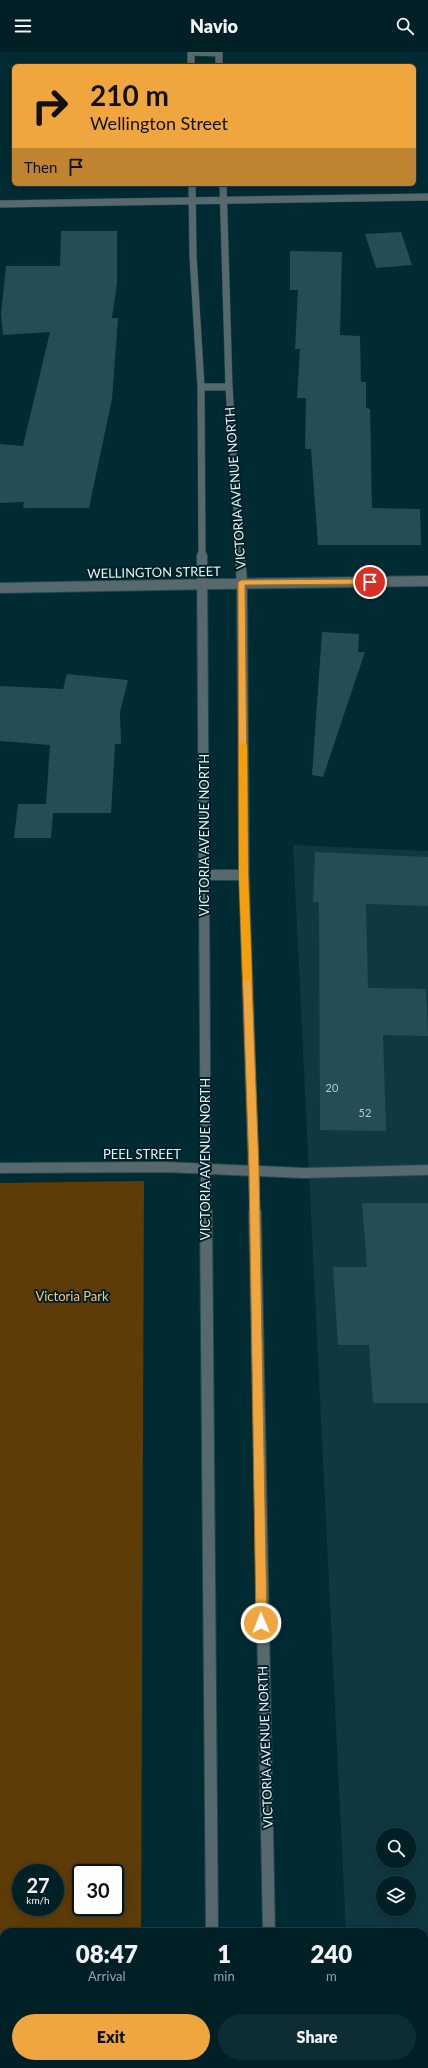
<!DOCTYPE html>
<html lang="en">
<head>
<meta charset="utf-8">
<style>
  body { margin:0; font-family:Lato,sans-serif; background:#0e2d32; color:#f1f3f6; height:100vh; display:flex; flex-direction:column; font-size:15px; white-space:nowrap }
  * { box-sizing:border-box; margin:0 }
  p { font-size:13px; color:#95a3a7 }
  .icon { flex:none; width:22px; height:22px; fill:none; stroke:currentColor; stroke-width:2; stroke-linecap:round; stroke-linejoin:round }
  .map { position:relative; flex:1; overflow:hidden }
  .drawer { position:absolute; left:0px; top:1876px; width:428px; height:140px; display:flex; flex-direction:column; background:#002026; border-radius:12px 12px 0 0; box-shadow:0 2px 10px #0003,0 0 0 1px #223e43 }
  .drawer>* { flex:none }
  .top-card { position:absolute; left:12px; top:12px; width:404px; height:122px; border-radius:6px; box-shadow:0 2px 10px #0003,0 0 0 1px #223e43; background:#f0a63e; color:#111; overflow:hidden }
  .buttons { position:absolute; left:376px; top:1776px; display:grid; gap:8px }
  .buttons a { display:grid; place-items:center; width:40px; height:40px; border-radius:50%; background:#002026; box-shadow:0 2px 10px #0003,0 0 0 1px #223e43; font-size:20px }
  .speed { position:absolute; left:12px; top:1812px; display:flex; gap:8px; font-size:20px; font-weight:700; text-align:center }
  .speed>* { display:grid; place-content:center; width:52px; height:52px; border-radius:50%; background:#002026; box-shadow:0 2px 10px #0003,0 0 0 1px #223e43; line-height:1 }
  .speed small { font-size:10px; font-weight:400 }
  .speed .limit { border:2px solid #111; border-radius:6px; background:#fff; color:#111 }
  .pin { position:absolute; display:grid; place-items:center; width:34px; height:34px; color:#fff; margin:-17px; border:2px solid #fff; border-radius:50%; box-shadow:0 1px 4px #0007 }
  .me { position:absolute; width:44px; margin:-22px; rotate:359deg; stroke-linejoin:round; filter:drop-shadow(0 0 3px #0008) }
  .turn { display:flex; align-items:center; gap:14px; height:84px; padding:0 12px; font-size:18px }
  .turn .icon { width:52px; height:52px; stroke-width:2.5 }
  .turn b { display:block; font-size:28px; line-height:34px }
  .then { display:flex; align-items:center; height:38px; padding:0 12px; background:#0003; gap:8px; font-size:15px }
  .eta { display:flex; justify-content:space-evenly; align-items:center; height:68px; text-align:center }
  .eta b { font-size:24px; font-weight:800; line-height:28px }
  .primary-button { display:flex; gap:8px; margin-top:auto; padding:8px 12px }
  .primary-button a { flex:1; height:46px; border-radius:24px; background:#f0a63e; color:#111; font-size:16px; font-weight:800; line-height:46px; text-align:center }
  .primary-button a+a { background:#0e2d32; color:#f1f3f6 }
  header { display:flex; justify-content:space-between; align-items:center; height:52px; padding:0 12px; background:#002026; font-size:18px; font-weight:800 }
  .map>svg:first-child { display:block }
</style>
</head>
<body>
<header><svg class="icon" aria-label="menu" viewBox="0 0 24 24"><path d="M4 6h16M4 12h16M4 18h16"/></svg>Navio<svg class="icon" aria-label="search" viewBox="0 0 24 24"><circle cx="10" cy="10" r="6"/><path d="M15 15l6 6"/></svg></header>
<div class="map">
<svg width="428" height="2016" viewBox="0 0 428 2016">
  <rect width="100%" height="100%" fill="#002b33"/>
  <path fill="#0f3840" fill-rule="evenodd" d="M293,793L428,799V2016H353V2012H424V1880H346ZM383,1783H409V1809H383ZM383,1831H409V1857H383Z"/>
  <path fill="#5e3c08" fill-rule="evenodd" d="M144,1129L141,1880H4V2012H140V2016H0V1131ZM21,1821H55V1855H21ZM81,1821H115V1855H81Z"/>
  <path fill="#254d56" d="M61,179H117V231L112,266H118L112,347L89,456H23L24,450L0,451V392L23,394L50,280L3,283L1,262L6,214H60Z
    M401,180L412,213L376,216L365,182Z
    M290,199L342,200L340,283L360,284L361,330H366V356L370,357L372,456L420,457L421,493H318L311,397H305L306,346H297L300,297H295L298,238H290Z
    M322,580L359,582L358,600H365L323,725L312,723Z
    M67,622L128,628L120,660L121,692H115L111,761H53L51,786H14L18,752H46L50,693L0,689V634L63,637Z
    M315,800L428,805V854L366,852L368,936L426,937L428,984L383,983L386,1079L320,1078L319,850H313Z
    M362,1151H428V1351H373L369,1293H338L333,1215H367Z"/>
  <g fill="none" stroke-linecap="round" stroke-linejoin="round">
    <g stroke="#1f474f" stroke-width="8">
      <path id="minor-far2" d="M191,0L219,1
        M191,0V14
        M219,0V14
        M192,132L193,204L201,335L202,505
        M223,132L229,335L240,505
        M0,152L428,145
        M201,335H229"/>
    </g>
    <g stroke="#1f474f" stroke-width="12">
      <path id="minor-far1" d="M202,504L206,1161
        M240,504L242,530L244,823L255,1161
        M0,536C143,534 285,530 428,529
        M204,823H244
        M0,1116L165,1115L303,1121L428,1118"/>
    </g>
    <g stroke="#1f474f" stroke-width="14">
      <path id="minor" d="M206,1160L212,1880
        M255,1160L269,1880
        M214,2012V2016
        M273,2012V2016"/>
    </g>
    <use href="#minor-far2" stroke="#58696d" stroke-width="7"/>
    <use href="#minor-far1" stroke="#58696d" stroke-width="10"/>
    <use href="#minor" stroke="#58696d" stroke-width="12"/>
  </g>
  <path fill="#f0a63e" stroke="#9c6c28" d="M370,527L373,530L372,532L245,533L248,823L259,1118L267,1571L265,1575L261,1577L258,1575L256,1571L249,1118L239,823L238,530L242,528Z"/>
  <path fill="#f59e0b" d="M243,690L247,693L248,823L252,927L247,930L243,927L239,823V693Z"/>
  <g text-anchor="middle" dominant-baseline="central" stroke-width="4" stroke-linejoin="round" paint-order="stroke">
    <g font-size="11" fill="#b0cbd1">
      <text x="332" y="1035">20</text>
      <text x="365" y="1060">52</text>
    </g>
    <g font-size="13" fill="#dff5fa" stroke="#012026">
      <text transform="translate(235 436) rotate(-94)">VICTORIA AVENUE NORTH</text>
      <text transform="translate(154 520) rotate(-1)">WELLINGTON STREET</text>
      <text transform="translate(204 783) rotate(-90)">VICTORIA AVENUE NORTH</text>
      <text x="142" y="1102">PEEL STREET</text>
      <text transform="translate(205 1107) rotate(-90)">VICTORIA AVENUE NORTH</text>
      <text transform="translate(265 1695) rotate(-92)">VICTORIA AVENUE NORTH</text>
    </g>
    <g font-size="13" fill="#fec377" stroke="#012026">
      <text x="72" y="1244">Victoria Park</text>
    </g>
  </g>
</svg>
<div class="buttons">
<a><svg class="icon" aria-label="search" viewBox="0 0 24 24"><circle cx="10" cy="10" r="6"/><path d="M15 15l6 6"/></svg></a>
<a><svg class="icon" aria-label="layers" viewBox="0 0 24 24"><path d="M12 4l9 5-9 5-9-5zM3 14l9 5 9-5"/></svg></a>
</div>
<div class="speed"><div>27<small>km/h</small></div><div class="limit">30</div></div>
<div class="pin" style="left:370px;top:530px;background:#d93025"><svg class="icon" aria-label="arrive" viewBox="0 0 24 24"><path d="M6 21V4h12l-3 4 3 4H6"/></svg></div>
<svg class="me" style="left:261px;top:1571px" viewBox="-20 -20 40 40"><circle r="17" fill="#f0a63e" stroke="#fff" stroke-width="3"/><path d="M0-11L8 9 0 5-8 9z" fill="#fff"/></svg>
<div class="top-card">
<div class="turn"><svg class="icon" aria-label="right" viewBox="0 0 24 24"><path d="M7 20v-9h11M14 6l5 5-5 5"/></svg><div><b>210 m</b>Wellington Street</div></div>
<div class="then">Then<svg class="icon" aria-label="arrive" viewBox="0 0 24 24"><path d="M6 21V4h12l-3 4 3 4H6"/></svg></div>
</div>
<section class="drawer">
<div class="eta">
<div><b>08:47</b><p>Arrival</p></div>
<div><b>1</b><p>min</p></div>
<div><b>240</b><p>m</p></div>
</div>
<div class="primary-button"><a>Exit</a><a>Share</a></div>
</section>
</div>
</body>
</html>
